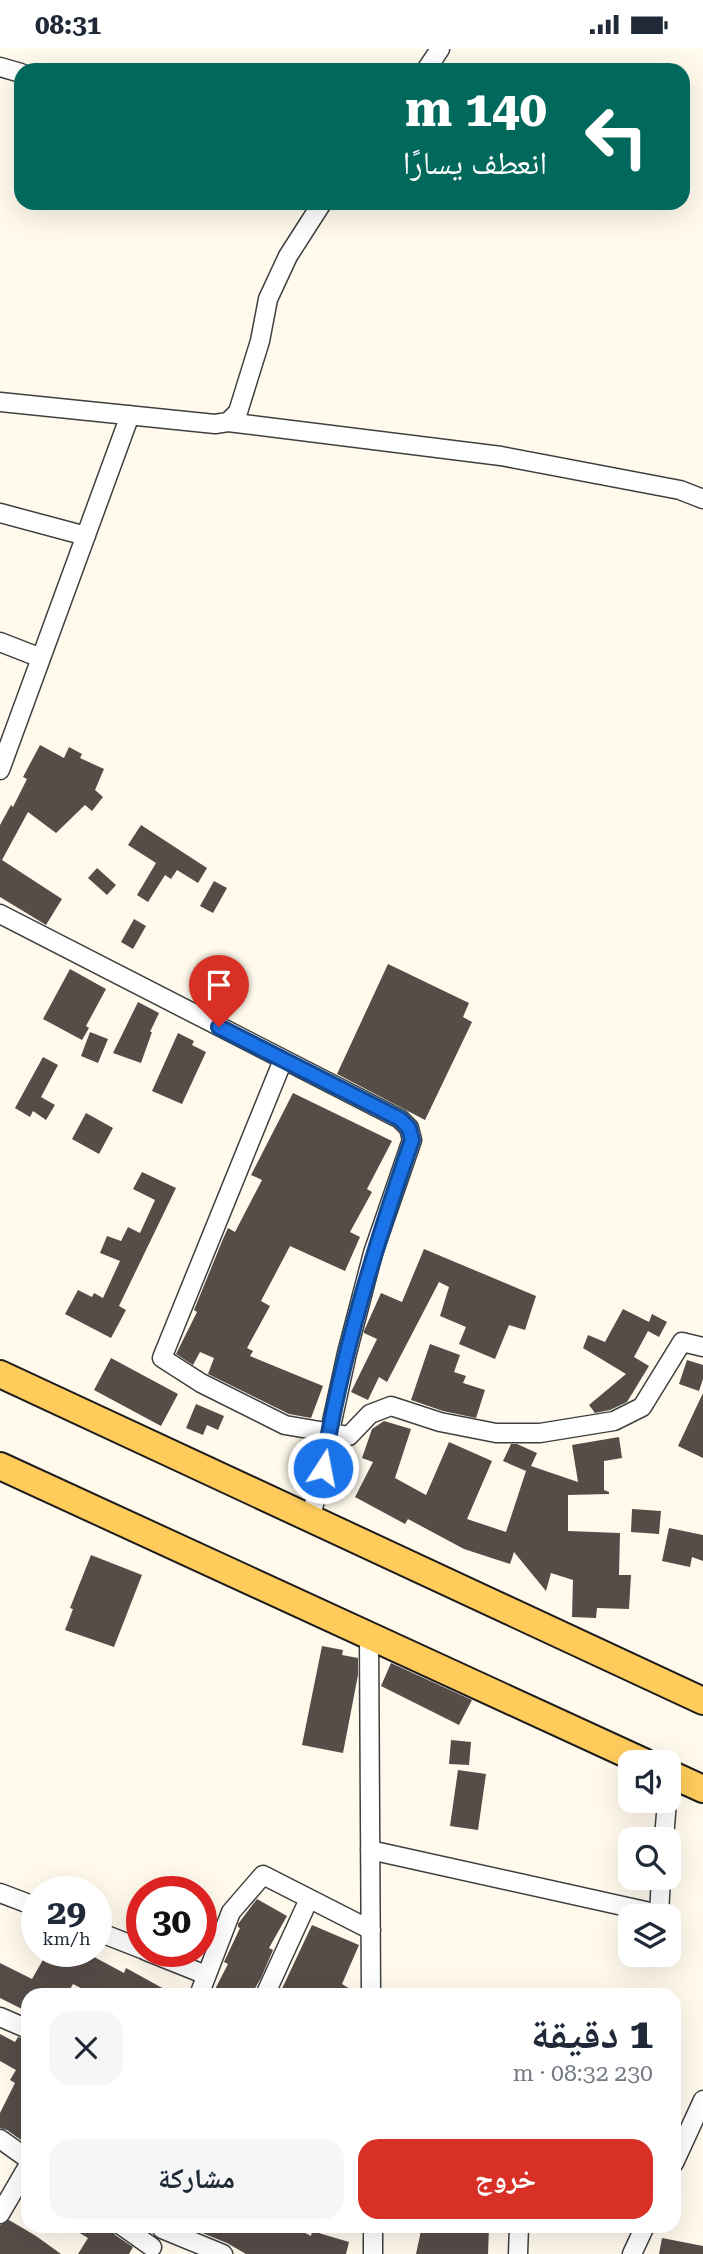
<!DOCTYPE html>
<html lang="ar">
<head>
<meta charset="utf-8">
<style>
  body { margin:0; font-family:"Roboto Serif","Noto Naskh Arabic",serif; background:#f6f6f7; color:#1f2937; direction:rtl; height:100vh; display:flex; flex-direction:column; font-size:26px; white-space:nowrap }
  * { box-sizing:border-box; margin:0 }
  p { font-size:23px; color:#747a83 }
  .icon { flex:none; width:38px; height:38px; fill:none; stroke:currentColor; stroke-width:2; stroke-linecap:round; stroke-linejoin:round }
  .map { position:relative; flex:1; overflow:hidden; direction:ltr }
  .side { position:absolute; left:21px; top:1939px; width:660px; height:245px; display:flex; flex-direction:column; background:#fff; border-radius:21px; box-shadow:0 7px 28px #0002; direction:rtl }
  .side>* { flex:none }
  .top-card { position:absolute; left:14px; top:14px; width:676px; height:147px; border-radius:21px; box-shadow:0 7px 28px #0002; direction:rtl; background:#00695c; color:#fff; overflow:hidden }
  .fabs { position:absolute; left:618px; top:1701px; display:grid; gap:14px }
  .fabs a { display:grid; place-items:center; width:63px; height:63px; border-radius:14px; background:#fff; box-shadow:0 7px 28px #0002; font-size:35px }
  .speed { position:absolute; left:21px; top:1827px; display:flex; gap:14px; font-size:35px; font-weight:700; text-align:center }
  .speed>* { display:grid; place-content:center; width:91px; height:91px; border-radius:50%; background:#fff; box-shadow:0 7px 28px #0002; line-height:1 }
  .speed small { font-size:18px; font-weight:400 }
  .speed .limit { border:10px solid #d22; background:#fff; color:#111 }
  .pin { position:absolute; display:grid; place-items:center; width:60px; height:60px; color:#fff; margin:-72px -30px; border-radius:50% 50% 50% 0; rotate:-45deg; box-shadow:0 0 7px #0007 }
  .pin .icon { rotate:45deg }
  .me { position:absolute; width:77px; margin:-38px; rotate:11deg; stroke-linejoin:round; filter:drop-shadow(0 0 5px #0008) }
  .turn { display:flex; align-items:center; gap:24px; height:147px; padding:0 28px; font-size:32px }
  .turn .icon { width:91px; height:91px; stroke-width:2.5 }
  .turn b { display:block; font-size:49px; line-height:60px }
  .round { display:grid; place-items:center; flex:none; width:74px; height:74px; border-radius:21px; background:#f6f6f7 }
  .overview { display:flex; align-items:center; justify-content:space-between; height:119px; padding:0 28px }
  h1 { font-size:42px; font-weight:800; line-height:52px }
  .primary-button { display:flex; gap:14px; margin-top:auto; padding:14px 28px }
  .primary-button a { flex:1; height:80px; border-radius:21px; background:#d93025; color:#fff; font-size:28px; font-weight:800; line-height:80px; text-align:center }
  .primary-button a+a { background:#f6f6f7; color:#1f2937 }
  .status { display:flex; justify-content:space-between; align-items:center; height:49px; padding:0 35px; background:#fff; direction:ltr }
  .status svg { height:19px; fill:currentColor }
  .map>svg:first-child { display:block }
</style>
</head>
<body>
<div class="status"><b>08:31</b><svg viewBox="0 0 49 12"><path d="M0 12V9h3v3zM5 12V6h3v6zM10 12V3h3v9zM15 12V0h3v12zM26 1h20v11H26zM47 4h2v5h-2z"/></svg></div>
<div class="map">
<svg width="703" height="2205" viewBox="0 0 703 2205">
  <rect width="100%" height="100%" fill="#fffaec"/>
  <path fill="#564c48" d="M40,696L64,709L69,698L82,705L80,709L104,720L95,741L103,748L92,762L85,756L56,784L28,763L2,811L62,850L46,876L0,848V776L11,756L13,758L27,730L23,728Z
    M141,776L207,819L198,834L177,821L171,830L165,826L148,853L137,846L156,814L128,796Z
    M97,819L116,836L107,846L88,829Z
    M214,832L227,839L213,864L200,857Z
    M134,870L146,877L133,900L121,893Z
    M388,915L469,954L463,968L472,973L425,1071L337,1025Z
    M70,920L106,940L86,977L89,979L82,991L43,970Z
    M138,953L159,964L150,983H152L141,1014L113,1004Z
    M90,983L108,990L98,1014L81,1007Z
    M178,984L194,992L192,996L206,1003L182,1055L152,1042Z
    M43,1008L58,1016L41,1048L55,1056L46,1071L33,1062L30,1068L15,1059Z
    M293,1044L392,1092L367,1140L372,1143L350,1183L360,1188L345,1222L290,1197L261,1252L270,1257L247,1299L253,1302L250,1307L323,1337L311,1369L289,1365L208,1325L214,1309L200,1303L193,1316L176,1305L197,1263L194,1261L223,1190L228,1179L235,1183L262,1131L251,1126Z
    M86,1064L113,1079L99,1105L72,1090Z
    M142,1123L176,1139L119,1257L126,1261L111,1289L65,1265L78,1241L92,1248L94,1244L103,1249L120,1212L100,1204L107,1187L121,1192L128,1178L140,1184L155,1151L133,1140Z
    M424,1200L536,1247L525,1281L509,1276L495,1310L459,1295L466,1278L440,1267L449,1238L439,1233L387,1333L379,1328L368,1351L351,1343L377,1290L364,1284V1282L381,1244L402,1253Z
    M623,1260L649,1273L652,1265L667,1273L659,1288L648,1282L634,1308L649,1317L627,1353L610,1361L595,1364L589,1356L626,1325L583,1299L588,1286L605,1293Z
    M430,1295L460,1306L454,1323L466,1327L463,1334L485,1341L476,1369L443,1362L411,1351Z
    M111,1309L178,1345L161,1377L94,1341Z
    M687,1311L703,1316V1330L699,1342L679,1335Z
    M703,1344V1409L678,1397Z
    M196,1355L224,1367L218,1381L207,1376L203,1386L186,1379Z
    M384,1372L411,1380L395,1429L426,1446L449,1393L492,1412L467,1470L506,1483L526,1422L503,1412L511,1395H517L537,1404L531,1417L578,1433L572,1396L619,1388L622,1409L604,1412V1441L609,1443V1445L568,1446V1482L620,1484L619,1526H631L629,1560L597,1559L596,1569L572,1568L573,1531L551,1524L546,1542L514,1503L510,1515L464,1500L408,1470L405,1475L355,1448L373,1413L362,1409L372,1380Z
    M632,1460L661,1462L659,1485L631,1483Z
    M669,1479L703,1486V1512L692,1508L690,1518L662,1512Z
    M91,1506L142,1526L114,1598L65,1581L73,1560L70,1559Z
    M322,1597L343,1601L342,1606L358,1609V1626L343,1704L302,1696Z
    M391,1614L472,1651L459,1676L381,1637Z
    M451,1691L471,1693L469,1716L449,1715Z
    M458,1721L486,1725L478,1781L450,1777Z
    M257,1850L287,1867L269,1899L273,1901L261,1929L251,1946H212L228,1915L224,1913L240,1879L238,1878V1875Z
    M312,1876L359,1896L342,1935L360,1946H279Z
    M48,1902H83L124,1924L126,1919L175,1946H94L73,1935L67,1946H28V1963L0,1949V1914L32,1930Z
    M0,1985L15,1993L18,1988L28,1991V2096L7,2081L0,2079V2064L15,2034L10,2031L16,2021L0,2012Z
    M9,2171L36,2187L61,2205H0V2176Z
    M68,2177H111L115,2186L133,2198L129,2205H78L88,2189Z
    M185,2177H292L311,2187L312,2182L349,2193L346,2205H246L227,2194Z
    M422,2177L489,2179L488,2205H416Z
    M662,2189L703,2197V2205H659Z"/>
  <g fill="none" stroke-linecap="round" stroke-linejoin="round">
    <g stroke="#3f3f3f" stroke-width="21">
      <path id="minor" d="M0,18L21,24
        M426,21L440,0
        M0,353L215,375L228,373L238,363L260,292L268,250L288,207L322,154
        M228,373L501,407L680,441L703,450
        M0,464L86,487
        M0,593L41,609
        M0,721L130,366
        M0,865L400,1070L409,1079L412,1091L373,1204L347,1304L311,1469
        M283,1011L162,1309L201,1334L285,1376L349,1387L370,1365L391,1357L440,1373L496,1384H540L614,1372L642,1358L682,1293L703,1298
        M369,1587L371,1946
        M664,1790L667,1752
        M370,1801L659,1865L661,1829
        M0,1844L37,1858
        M96,1882L142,1900
        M146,1902L206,1926
        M199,1946L231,1863L263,1826L371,1881
        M265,1946L309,1850
        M0,1968L28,1980
        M0,2090L28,2110
        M674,2114L703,2051
        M0,2165L28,2117
        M122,2177L152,2198
        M373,2177V2205
        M162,2180L223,2205
        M518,2205L519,2177
        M632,2205L645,2177"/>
    </g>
    <g stroke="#1d1d1d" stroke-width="30">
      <path id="primary" d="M0,1325L703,1652
        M0,1417L644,1713
        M668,1724L703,1740"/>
    </g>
    <use href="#minor" stroke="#fff" stroke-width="18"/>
    <use href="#primary" stroke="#ffcc5c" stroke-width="26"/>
  </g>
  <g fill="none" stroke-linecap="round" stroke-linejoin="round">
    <g stroke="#114b97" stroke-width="18">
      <path id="route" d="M219,978L400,1070L409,1079L412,1091C375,1198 341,1307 323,1419"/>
    </g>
    <use href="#route" stroke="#1a73e8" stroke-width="12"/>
  </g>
</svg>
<div class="fabs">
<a><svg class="icon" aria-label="sound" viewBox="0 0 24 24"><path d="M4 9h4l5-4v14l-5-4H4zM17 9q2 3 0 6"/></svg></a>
<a><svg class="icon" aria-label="search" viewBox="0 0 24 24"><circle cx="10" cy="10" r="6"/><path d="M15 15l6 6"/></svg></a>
<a><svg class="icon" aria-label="layers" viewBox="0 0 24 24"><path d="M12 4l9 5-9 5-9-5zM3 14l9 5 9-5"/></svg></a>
</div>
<div class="speed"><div>29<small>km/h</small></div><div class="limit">30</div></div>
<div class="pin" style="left:219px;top:978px;background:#d93025"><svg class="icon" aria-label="arrive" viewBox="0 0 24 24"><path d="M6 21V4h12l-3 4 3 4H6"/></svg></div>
<svg class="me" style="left:323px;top:1419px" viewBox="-20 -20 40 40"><circle r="17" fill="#1a73e8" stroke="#fff" stroke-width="3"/><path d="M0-11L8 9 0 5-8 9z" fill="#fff"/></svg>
<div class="top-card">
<div class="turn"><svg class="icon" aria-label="left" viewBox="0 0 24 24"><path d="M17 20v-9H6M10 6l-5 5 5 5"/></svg><div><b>140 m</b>انعطف يسارًا</div></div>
</div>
<section class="side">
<div class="overview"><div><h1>1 دقيقة</h1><p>230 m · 08:32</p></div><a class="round"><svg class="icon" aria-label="close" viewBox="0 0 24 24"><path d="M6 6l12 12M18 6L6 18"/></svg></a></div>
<div class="primary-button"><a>خروج</a><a>مشاركة</a></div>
</section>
</div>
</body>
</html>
